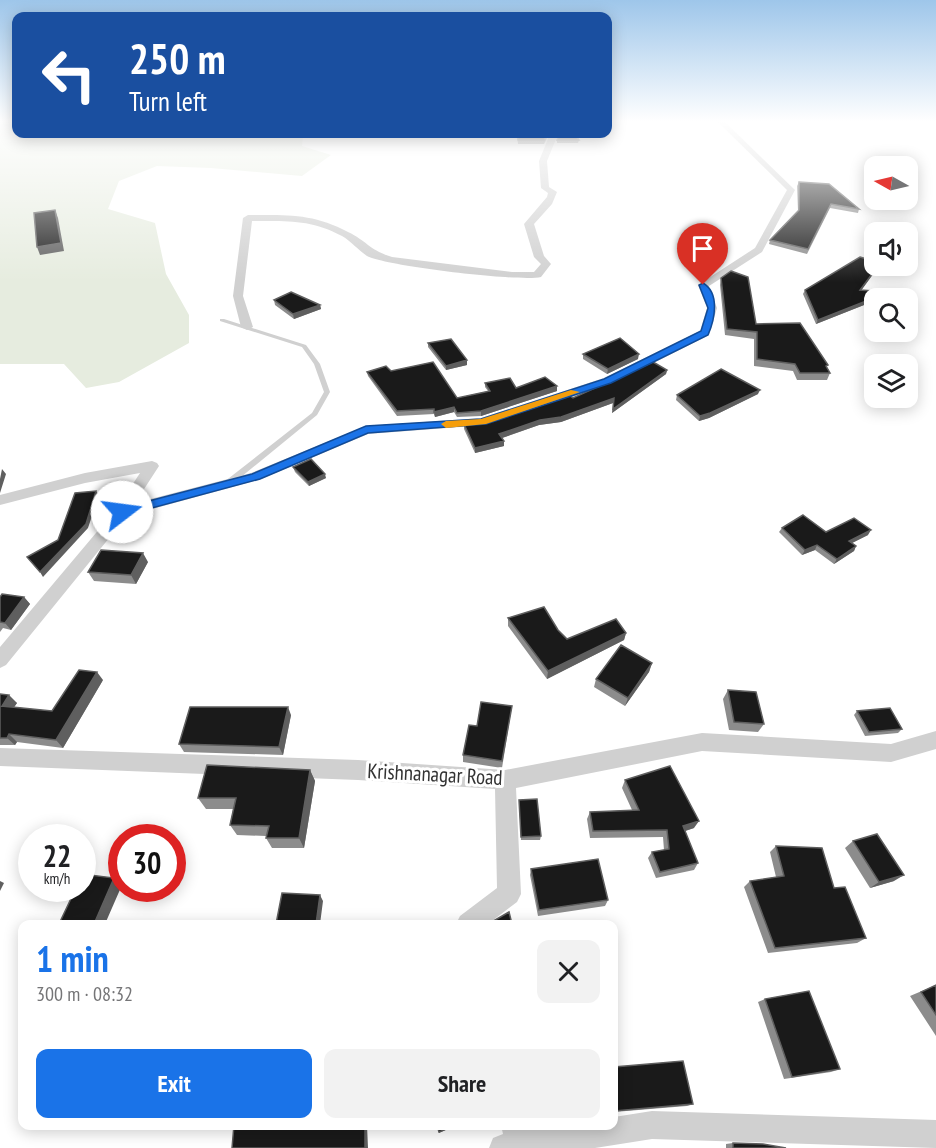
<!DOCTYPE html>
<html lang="en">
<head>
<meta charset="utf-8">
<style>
  body { margin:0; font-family:"PT Sans Narrow",sans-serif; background:#f2f2f2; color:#202124; height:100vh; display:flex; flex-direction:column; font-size:22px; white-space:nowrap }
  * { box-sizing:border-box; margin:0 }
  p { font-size:20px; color:#757577 }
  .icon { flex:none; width:33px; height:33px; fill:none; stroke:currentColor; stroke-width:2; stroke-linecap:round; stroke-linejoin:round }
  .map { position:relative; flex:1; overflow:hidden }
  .drawer { position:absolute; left:18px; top:920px; width:600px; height:210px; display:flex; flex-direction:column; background:#fff; border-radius:12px; box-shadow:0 3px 15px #0003 }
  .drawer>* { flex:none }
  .guide { position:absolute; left:12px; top:12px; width:600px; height:126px; border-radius:12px; box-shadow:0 3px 15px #0003; background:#1a4fa0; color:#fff; overflow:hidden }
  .needle { width:39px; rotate:278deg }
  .controls { position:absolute; left:864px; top:156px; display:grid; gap:12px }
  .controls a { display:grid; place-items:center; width:54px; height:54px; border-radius:12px; background:#fff; box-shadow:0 3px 15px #0003; font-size:30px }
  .speed { position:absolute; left:18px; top:824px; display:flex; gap:12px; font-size:30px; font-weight:700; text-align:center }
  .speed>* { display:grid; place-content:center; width:78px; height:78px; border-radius:50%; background:#fff; box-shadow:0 3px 15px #0003; line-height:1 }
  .speed small { font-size:15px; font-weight:400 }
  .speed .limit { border:9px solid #d22; background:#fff; color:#111 }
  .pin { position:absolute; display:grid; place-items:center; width:51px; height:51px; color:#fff; margin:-62px -26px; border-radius:50% 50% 50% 0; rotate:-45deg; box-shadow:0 0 6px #0007 }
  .pin .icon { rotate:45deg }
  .me { position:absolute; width:66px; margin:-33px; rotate:75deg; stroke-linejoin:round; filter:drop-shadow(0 0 4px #0008) }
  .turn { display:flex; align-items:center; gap:21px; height:126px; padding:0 18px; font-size:27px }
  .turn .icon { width:78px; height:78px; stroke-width:2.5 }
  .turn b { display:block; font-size:42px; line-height:51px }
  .round { display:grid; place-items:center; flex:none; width:63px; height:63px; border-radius:12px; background:#f2f2f2 }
  .head { display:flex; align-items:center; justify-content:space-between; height:102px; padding:0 18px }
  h1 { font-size:36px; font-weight:600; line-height:45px; color:#1a73e8 }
  .primary-button { display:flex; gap:12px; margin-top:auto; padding:12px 18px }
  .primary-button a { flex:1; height:69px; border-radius:12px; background:#1a73e8; color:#fff; font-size:24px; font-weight:600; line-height:69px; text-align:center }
  .primary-button a+a { background:#f2f2f2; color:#202124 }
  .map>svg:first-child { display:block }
</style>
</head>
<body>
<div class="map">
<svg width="936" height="1148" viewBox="0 0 936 1148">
  <rect width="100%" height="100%" fill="#fff"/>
  <path fill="#e6ecdf" d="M0,122H16V134H303L302,146L331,155L302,176L211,168L157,166L119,181L108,209L155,223L166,274L189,315V343L119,382L86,388L64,364H0Z"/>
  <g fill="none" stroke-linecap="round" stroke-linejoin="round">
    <path fill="#d0d0d0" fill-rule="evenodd" d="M220,319H224L306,345L320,364L330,392L317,415L230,486H227L223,484L224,482L312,413L324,392L314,364L302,347L220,321Z"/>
    <path fill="#d0d0d0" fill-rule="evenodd" d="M718,122H725L795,190L762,252L709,286L717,308L709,335L612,384L487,425L368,434L261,479L127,516L6,665L0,668V647L117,508L140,473L85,483L0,505V495L85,473L152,461L157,463L159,466L135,503L251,473L366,426L481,418L604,378L700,331L707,308L698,285L755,248L787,190Z
      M550,134H558L547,161L549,187L557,192L552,204L534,224L544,256L551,264L541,277C519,282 386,266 367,256C358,250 351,241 342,236C311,219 285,221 252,221L243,296L253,327L247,330L241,327L233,296L243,218L248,215C286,215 313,213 348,232C367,241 369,250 392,257L512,272H534L541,264L534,257L524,224L547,197L548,193L541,188L539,161Z
      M936,731V749L891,762L702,751L516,788L521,894L517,902L488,924H456L460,916L497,888L495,789L358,780L0,766V748L358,760L505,770L702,733L891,744Z
      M652,1111L936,1120V1148L652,1139L595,1148H489L493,1138L503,1134L501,1125H529L530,1130L560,1125H614V1117Z"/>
  </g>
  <path fill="#8c8c8c" d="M517,134H549L544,144H518Z
    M557,140H579L578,143H557Z
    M799,182L859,209L858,213L830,208L807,254L769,244L770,240L798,211L797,186Z
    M721,278L756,324L827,367L830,373L827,380H797L793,371L754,366V339L725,335L720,285Z
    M805,290H861L889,292L887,296L816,324L803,294Z
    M274,300L320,305L321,309L294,319L275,305Z
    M428,343L467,365L446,370L428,347Z
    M583,354L638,359L607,374L583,359Z
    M667,370L666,374L612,413L613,403L561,422L539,425L502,438L504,446L475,453L464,429V424L488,422L573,398Z
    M367,372L457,398L488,391L485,387V383L516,388L557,386V391L481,416L457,417L454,412L435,417L434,414L397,416L368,376Z
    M758,394L709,418L699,421L676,400L677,395Z
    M293,467L326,478L309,486L295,472Z
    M782,528L826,532L868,535L852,543L856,546L854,551L834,564L815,550L802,555L779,532Z
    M148,562L136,584L94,581L88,572Z
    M0,597H24L30,604L11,630L3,628L0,632Z
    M508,618L558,630L567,639L626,633L624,640L547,679L508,626Z
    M652,663L649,672L625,706L594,687L596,679Z
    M103,680L63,748L17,742L15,745H0V694L17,703L14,707L52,711Z
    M728,690L764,724L758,732L729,730L723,699Z
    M512,706L502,768L463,762V755L477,726Z
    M857,711L902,729L898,733L865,736L854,715Z
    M291,715L283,755L184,752L179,744Z
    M310,770L315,781L304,848H272L266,838V836L237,835L230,825L233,809H206L198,798Z
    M625,780L694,828L685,831L698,863L694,870L656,878L648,858L652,852L664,850L663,837L590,838L587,819L590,812L632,810L622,788Z
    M519,800L541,836L540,840H521Z
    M853,841L894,881L870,888L845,848Z
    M776,846L834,888L866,938L857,943L768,953L744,887L750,881L776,877L770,852Z
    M531,869L608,900L605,906L538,916L530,875Z
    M936,985V1036L910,996Z
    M765,999L840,1069L831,1072L784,1079L758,1002Z
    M614,1067L693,1104L687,1106L614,1112Z
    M733,1143L786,1148H726V1144Z"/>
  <path fill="#5f5f5f" d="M55,210L58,218L64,251L40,255L37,247Z
    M878,266H879L858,295L860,290Z
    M889,292L887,296L880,298H874V301L816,324L818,320Z
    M320,305L321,309L294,319L293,314Z
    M639,354L638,359L607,374L608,369Z
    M467,360V365L446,370V366Z
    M667,370L666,374L612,413L613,409Z
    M557,386V391L481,416V411Z
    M760,390L758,394L709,418L699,421L700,416Z
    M614,398L613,403L561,422L539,425L499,439V434L540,420Z
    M454,407V412L435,417L434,412Z
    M504,441V446L475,453V448Z
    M2,469L6,474L0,493V479Z
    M325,474L326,478L309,486L308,482Z
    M96,491L99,495L88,528L43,577L40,572Z
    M871,530L868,535L846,546L849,541Z
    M817,545L815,550L802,555L805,550Z
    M856,546L854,551L834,564L837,559Z
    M143,553L148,562L136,584L131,575Z
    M24,597L30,604L11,630L5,623Z
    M626,633L624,640L547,679L548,671Z
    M652,663L649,672L625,706L628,698Z
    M97,672L103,680L63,748L56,740Z
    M9,695L17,703L10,713L2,706Z
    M288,707L291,715L283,755L279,747Z
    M9,734L17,742L15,745L7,738Z
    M310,770L315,781L304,848L299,838Z
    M699,821L694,828L679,833L683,826Z
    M904,875L894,881L870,888L879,882Z
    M114,878L122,884V885L105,924H94Z
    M0,881L4,883L0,891Z
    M320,895L323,901L320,924H316Z
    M365,1125H367L368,1148H365Z
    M455,1125H457L439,1133V1132Z"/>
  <path fill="#1a1a1a" stroke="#5f5f5f" stroke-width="1.5" d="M517,134H547L544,140H518Z
    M559,134H574L579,140H557Z
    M799,182L829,184L859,209L831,204L808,249L770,240L799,210Z
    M55,210L61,243L37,247L34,213Z
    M860,257L874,261V266H878L860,290L889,292L818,320L805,290Z
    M731,271L748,277L756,324L800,323L828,365L826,366L830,373H800L795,364L757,359V332L727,329L721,278Z
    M291,292L320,305L293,314L274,300Z
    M620,338L639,354L608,369L583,354Z
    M451,339L467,360L446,366L428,343Z
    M433,362L457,398L490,391L485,383L510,378L516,388L545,377L557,386L481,411L457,413L454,407L434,412V409L397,411L367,372L386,366L391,371Z
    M653,362L667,370L613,409L614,398L561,417L540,420L499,434L504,441L475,448L464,424L488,422L570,396L573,398Z
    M721,369L760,390L710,413L700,416L677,395Z
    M311,459L325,474L308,482L293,467Z
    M96,491L86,524L40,572L27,557L58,540L75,493Z
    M803,515L826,532L854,518L871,530L849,541L856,546L837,559L817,545L805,550L782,528Z
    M101,550L143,553L131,575L88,572Z
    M2,594L24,597L5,623L0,622V597Z
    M544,607L558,630L567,639L616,619L626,633L548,671L508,618Z
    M621,645L652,663L628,698L596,679Z
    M79,670L97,672L56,740L9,734L7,738H0V694L9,695L2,706L52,711Z
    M728,690L756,692L764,724L734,722Z
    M481,702L512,706L502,761L463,755L469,725L477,726Z
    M190,707H288L279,747L179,744Z
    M890,708L902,729L869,732L857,711Z
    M207,765L310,770L299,838H266L269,826L230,825L236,798H198Z
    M670,766L699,821L683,826L698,863L660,872L652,852L669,849L667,830L593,831L590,812L639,810L625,780Z
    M537,799L541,836L521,837L519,800Z
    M877,834L904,875L879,882L853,841Z
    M776,846L822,848L834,888L845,887L866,938L775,948L750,881L784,876Z
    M598,859L608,900L539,910L531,869Z
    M82,874L114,878L94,924H59L76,888H82Z
    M282,893L320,895L316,924H276Z
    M509,912L512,924H474L490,923Z
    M936,985V1015L921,992Z
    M809,991L840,1069L792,1077L765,999Z
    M683,1061L693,1104L614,1111V1067Z
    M234,1125H365V1148H232Z
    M437,1125H455L439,1132Z
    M733,1143L763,1144L786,1148H733Z"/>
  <linearGradient id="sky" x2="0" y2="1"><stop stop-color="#9ec6ea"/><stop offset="0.43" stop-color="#fff"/><stop offset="1" stop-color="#fff" stop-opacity="0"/></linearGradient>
  <rect width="936" height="282" fill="url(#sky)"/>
  <path fill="#1a73e8" stroke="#114b97" stroke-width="1.5" d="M703,283C720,293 715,319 708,335L611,383L486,424L368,433L260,479L122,516L116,512L122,508L252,474L366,426L481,419L604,379L701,331L708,308L699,285Z"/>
  <path fill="#f59e0b" d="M571,390L580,392L486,424L446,428L441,424L446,421L481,419Z"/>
  <g text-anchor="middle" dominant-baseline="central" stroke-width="6" stroke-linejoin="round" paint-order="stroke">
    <g font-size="21" fill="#333" stroke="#fff">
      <text transform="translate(435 774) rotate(3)">Krishnanagar Road</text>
    </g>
  </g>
</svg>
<div class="controls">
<a><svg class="needle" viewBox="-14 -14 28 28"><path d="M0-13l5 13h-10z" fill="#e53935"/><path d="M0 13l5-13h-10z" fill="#757577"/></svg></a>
<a><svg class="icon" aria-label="sound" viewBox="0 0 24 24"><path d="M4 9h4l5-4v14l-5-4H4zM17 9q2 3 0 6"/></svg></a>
<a><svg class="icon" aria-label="search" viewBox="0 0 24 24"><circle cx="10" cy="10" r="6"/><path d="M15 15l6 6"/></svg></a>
<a><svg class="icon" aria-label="layers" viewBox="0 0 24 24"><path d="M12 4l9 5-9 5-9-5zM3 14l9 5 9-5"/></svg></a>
</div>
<div class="speed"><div>22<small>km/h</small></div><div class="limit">30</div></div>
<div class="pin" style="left:703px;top:285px;background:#d93025"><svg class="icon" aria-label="arrive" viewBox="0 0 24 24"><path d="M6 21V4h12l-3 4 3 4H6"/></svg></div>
<svg class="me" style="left:122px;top:512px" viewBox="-20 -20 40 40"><circle r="19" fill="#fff"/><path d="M0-13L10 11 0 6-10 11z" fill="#1a73e8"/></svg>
<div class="guide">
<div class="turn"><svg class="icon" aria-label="left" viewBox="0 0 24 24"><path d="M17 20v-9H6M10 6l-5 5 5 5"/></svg><div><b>250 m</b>Turn left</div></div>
</div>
<section class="drawer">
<div class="head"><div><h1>1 min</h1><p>300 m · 08:32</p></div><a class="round"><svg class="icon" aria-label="close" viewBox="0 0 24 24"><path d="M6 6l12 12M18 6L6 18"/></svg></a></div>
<div class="primary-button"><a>Exit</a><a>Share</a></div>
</section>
</div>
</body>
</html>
